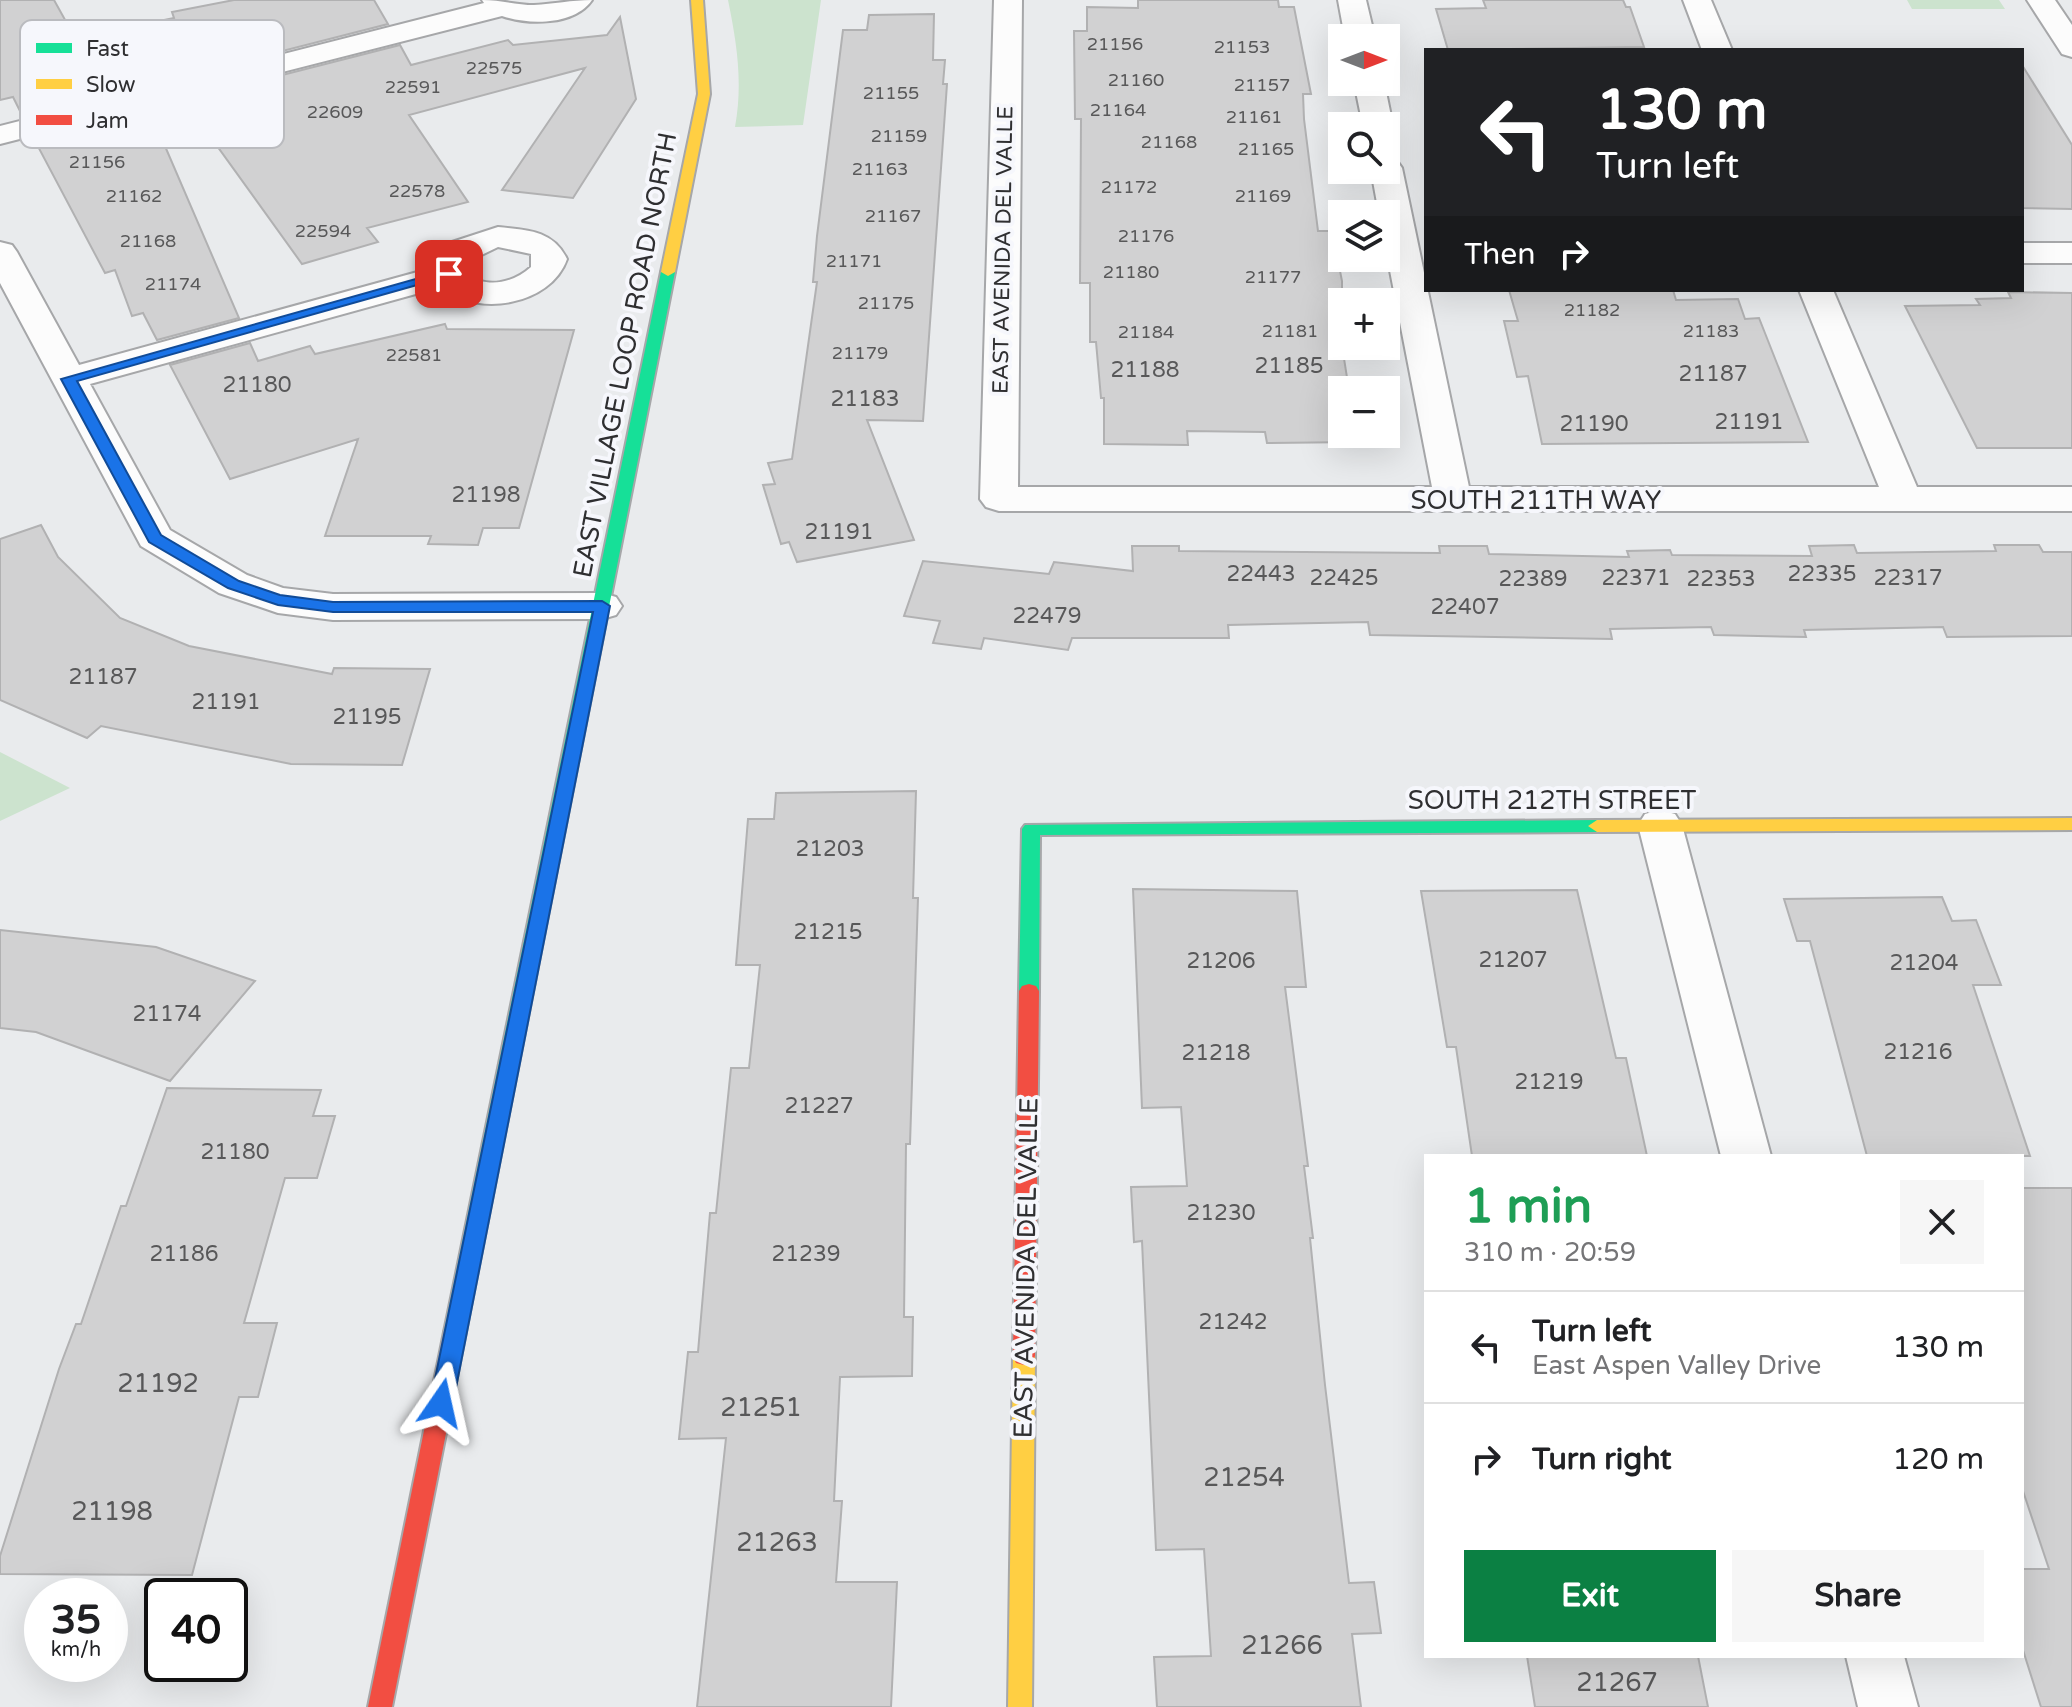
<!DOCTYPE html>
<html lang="en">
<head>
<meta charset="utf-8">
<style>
  body { margin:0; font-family:"Varela Round",sans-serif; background:#f6f6f6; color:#202124; height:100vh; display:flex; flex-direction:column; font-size:30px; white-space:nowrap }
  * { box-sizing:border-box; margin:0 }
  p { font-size:26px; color:#757577 }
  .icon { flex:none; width:44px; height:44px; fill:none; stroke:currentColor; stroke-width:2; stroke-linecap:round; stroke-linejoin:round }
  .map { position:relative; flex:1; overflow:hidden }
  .side { position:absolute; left:1424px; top:1154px; width:600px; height:504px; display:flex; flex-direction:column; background:#fff; border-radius:0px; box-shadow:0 8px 32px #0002 }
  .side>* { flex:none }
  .top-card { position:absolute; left:1424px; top:48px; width:600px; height:244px; border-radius:0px; box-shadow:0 8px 32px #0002; background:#202124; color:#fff; overflow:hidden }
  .needle { width:52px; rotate:90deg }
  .fabs { position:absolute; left:1328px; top:24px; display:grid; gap:16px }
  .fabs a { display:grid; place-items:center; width:72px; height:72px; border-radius:0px; background:#fff; box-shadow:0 8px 32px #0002; font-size:40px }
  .speed { position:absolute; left:24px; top:1578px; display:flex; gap:16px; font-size:40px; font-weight:700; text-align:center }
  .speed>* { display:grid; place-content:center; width:104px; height:104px; border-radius:50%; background:#fff; box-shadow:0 8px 32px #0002; line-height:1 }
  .speed small { font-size:20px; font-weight:400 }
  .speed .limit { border:4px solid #111; border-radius:12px; background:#fff; color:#111 }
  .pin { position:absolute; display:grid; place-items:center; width:68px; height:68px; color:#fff; margin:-34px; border-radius:16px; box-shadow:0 4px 12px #0006 }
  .me { position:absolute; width:88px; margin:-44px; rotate:11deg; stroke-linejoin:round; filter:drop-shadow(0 0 6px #0008) }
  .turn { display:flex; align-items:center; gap:28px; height:168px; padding:0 40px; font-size:36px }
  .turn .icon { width:104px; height:104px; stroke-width:2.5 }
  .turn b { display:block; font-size:56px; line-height:68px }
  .then { display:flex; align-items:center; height:76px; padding:0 40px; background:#0003; gap:16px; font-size:30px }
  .round { display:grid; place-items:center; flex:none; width:84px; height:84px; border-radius:0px; background:#f6f6f6 }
  .headline { display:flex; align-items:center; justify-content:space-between; height:136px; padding:0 40px }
  h1 { font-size:48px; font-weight:700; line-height:60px; color:#1e9e55 }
  .action { display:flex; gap:16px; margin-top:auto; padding:16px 40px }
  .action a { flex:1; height:92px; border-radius:0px; background:#0b8043; color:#fff; font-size:32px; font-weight:700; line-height:92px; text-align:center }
  .action a+a { background:#f6f6f6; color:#202124 }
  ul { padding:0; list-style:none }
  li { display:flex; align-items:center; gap:24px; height:112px; padding:0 40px; border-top:2px solid #e0e0e0 }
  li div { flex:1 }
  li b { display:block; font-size:30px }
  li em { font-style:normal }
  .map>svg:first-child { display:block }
</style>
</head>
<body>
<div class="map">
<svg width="2072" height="1707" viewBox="0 0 2072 1707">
  <rect width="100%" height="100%" fill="#e9ebed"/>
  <path fill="#cce3ce" d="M728,0H821L803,125L735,127C743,83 737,44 728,0Z
    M1907,0H1999L2005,9H1912Z
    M0,752L70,788L0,821Z"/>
  <path fill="#d1d1d2" stroke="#b1b1b2" stroke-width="2" d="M0,0H54L69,27L79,26L83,36L114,30L139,88L23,117L13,97L0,100Z
    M234,0H374L388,24L169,80L130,27L174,18L172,12Z
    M1138,0H1278L1279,7H1294L1311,94H1303L1304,119L1318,231H1332L1342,281V346L1349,390H1342V434H1355L1356,442L1267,443L1265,432L1187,431L1188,445L1104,444V398H1101L1096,342H1090V283H1080L1081,119H1075L1074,31H1087V7L1138,8Z
    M1483,0H1623L1626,7H1630L1644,47L1448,50L1436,9L1486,8Z
    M934,14L933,60H945L943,84H947L923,421L867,420L914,540L797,562L789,542L781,544L763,485L775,484L768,463L792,459L817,282H813L817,236L843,30H867L869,15Z
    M620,17L636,99L573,198L502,190L585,68L409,115L468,202L367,228L378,242L302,264L184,100L400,45L411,65L508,40L513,45L607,35Z
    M2022,65L2072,145V209L2022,208Z
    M149,109L239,318L157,340L143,313L132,316L115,270L105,273L34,139Z
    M1509,290H1673L1676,300L1738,299L1745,319L1759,318L1808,442L1542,444L1528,376L1517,377L1504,321H1518Z
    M2008,292L2072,293V448H1977L1905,306L1980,305L1976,299L2011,298Z
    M445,324L447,329L574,330L519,528H483L478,545L428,544L431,536H325L358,439L230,479L170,365L250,343L258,361L310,346L315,354Z
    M41,525L58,557L120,618L189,646L332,674L334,668L430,669L402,765L291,764L101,726L87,738L0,700V539Z
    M1854,545L1857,553L1996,551L1994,545H2039L2043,552H2072V636L1947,637L1943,627L1804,630L1806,637L1714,635L1711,627L1610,629L1612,639L1370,635L1368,622L1228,625L1229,638H1072L1068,650L984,638L981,649L933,643L940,621L904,616L923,561L1049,574L1054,562L1133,571L1132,546H1179V551L1440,553L1439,546H1487L1489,554L1629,557L1627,551L1670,550L1672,555L1812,556L1809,546Z
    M916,791L913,898H918L910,1144H906L904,1317H913L912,1376L840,1377L834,1501H842L836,1582H897L891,1707H697L726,1438L679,1439L688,1352H698L710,1213H716L731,1068H749L760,965H736L748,819H774L776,793Z
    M1133,889L1297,891L1306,987H1285L1308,1166H1304L1313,1238H1310L1325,1385L1349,1583L1374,1582L1381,1633L1352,1634L1361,1707H1157L1154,1657L1211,1656L1204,1549L1156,1550L1142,1241L1134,1242L1131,1187L1187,1186L1181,1107L1142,1108Z
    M1577,890L1616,1058H1626L1647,1156H1472L1456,1047H1447L1421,891Z
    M1942,897L1952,921L1976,920L2001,985H1973L2030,1156H1867L1810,941H1797L1784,899Z
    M0,930L156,947L255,981L170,1081L36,1032L0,1028Z
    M167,1088L321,1090L313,1116H335L317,1178H285L244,1323H277L258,1397H239L192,1575L0,1574V1556L59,1369L76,1324H81L121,1206H126Z
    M2022,1188H2072V1707H2041L2022,1647V1569H2049L2022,1488Z
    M1527,1656H1698L1708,1707H1535Z"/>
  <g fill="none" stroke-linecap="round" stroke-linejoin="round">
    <g stroke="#a6a7a9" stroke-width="4">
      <path id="street" d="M482,0C500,0 518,5 534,5C553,4 572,0 592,0C574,26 528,25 502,16L0,144V126L484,3Z
        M994,0H1022L1018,487H1432L1386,250V214H1379L1371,170H1386V158L1397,161L1402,168L1469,487H1879L1799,290H1833L1917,487H2072V511H999L986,507L980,499Z
        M1338,0H1366L1375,38H1345Z
        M1683,0H1711L1732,50H1702Z
        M2027,0H2055L2072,25V57L2062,54Z
        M1354,82H1384L1393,126L1389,133H1386V126H1363Z
        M498,227C527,230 553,230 567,259C551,305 477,318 441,287L90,384L170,530L247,575L283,588L333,594L602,593L616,597L622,606L616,615L602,619L333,620L278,613L219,593L141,546L0,283V242L12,245L17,252L79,365L432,268L449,243ZM498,247L531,254V267C513,283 487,289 467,274V262Z
        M2022,243H2072V263H2022Z
        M1660,810L1675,814L1682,825L1771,1156H1721L1638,825L1645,814Z
        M1846,1656H1904L1918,1707H1858Z"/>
    </g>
    <g stroke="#a6a7a9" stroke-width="4">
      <path id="fast" d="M668,268L675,272L466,1332L463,1339L455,1341L447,1339L444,1332L661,272Z
        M1597,820L1606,826L1597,832L1040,835L1039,991L1036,996H1022L1019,991L1022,829L1025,825Z"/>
    </g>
    <g stroke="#a6a7a9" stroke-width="4">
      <path id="slow" d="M691,0H703L710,94L675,272L668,276L661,272L698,94Z
        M2072,818V830L1597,832L1588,826L1597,820Z
        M1024,1347L1032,1349L1035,1356L1032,1707H1008L1013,1356L1016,1349Z"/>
    </g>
    <g stroke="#a6a7a9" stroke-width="4">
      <path id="jam" d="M1029,984L1036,986L1039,991L1035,1356L1032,1363L1024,1365L1016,1363L1013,1356L1019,991L1022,986Z
        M455,1323L463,1325L466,1332L392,1707H368L444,1332L447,1325Z"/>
    </g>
    <use href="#street" fill="#fcfcfc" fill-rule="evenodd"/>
    <use href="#fast" fill="#16e098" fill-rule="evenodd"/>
    <use href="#slow" fill="#ffcf43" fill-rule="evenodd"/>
    <use href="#jam" fill="#f24e42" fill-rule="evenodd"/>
  </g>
  <path fill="#1a73e8" stroke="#114b97" stroke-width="2" d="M444,271L456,274L77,381L161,535L239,581L280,595L333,602L602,601L610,606L453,1403L449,1410L441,1412L434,1410L430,1403L593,612H333L278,605L228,588L149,542L61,379Z"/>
  <g text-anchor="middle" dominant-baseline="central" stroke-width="8" stroke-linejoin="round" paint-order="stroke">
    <g font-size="18" fill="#585859">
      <text x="1115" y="44">21156</text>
      <text x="1242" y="47">21153</text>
      <text x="494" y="68">22575</text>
      <text x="1136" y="80">21160</text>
      <text x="1262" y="85">21157</text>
      <text x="413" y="87">22591</text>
      <text x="891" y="93">21155</text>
      <text x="1118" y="110">21164</text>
      <text x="335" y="112">22609</text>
      <text x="1254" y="117">21161</text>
      <text x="899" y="136">21159</text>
      <text x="1169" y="142">21168</text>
      <text x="1266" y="149">21165</text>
      <text x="97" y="162">21156</text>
      <text x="880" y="169">21163</text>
      <text x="1129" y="187">21172</text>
      <text x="417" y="191">22578</text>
      <text x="134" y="196">21162</text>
      <text x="1263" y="196">21169</text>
      <text x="893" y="216">21167</text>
      <text x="323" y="231">22594</text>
      <text x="1146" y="236">21176</text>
      <text x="148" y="241">21168</text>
      <text x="854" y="261">21171</text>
      <text x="1131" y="272">21180</text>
      <text x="1273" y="277">21177</text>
      <text x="173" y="284">21174</text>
      <text x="886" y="303">21175</text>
      <text x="1592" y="310">21182</text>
      <text x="1290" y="331">21181</text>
      <text x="1711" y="331">21183</text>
      <text x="1146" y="332">21184</text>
      <text x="860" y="353">21179</text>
      <text x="414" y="355">22581</text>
    </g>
    <g font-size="22" fill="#2f2f31" stroke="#f6f7fc">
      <text transform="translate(1003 250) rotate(-89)">EAST AVENIDA DEL VALLE</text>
    </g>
    <g font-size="22" fill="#585859">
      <text x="1289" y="366">21185</text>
      <text x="1145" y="370">21188</text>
      <text x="1713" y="374">21187</text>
      <text x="257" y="385">21180</text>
      <text x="865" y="399">21183</text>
      <text x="1749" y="422">21191</text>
      <text x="1594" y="424">21190</text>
      <text x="486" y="495">21198</text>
      <text x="839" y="532">21191</text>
      <text x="1261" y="574">22443</text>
      <text x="1822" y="574">22335</text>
      <text x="1344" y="578">22425</text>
      <text x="1636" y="578">22371</text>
      <text x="1908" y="578">22317</text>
      <text x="1533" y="579">22389</text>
      <text x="1721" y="579">22353</text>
      <text x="1465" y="607">22407</text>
      <text x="1047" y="616">22479</text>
      <text x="103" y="677">21187</text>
      <text x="226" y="702">21191</text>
      <text x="367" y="717">21195</text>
      <text x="830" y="849">21203</text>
      <text x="828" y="932">21215</text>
      <text x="1513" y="960">21207</text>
      <text x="1221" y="961">21206</text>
      <text x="1924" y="963">21204</text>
      <text x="167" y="1014">21174</text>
      <text x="1918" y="1052">21216</text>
      <text x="1216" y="1053">21218</text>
      <text x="1549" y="1082">21219</text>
      <text x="819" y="1106">21227</text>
      <text x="235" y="1152">21180</text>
      <text x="1221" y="1213">21230</text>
      <text x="184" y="1254">21186</text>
      <text x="806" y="1254">21239</text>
      <text x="1233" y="1322">21242</text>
    </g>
    <g font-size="26" fill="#2f2f31" stroke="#f6f7fc">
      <text transform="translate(625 355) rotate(-79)">EAST VILLAGE LOOP ROAD NORTH</text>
      <text x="1536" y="500">SOUTH 211TH WAY</text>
      <text x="1552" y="800">SOUTH 212TH STREET</text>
      <text transform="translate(1026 1268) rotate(-89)">EAST AVENIDA DEL VALLE</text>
    </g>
    <g font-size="26" fill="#585859">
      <text x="158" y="1383">21192</text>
      <text x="761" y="1407">21251</text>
      <text x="1244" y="1477">21254</text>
      <text x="112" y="1511">21198</text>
      <text x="777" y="1542">21263</text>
      <text x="1282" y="1645">21266</text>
      <text x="1617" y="1682">21267</text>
    </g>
  </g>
  <rect x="20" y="20" width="264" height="128" rx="12" fill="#f6f7fc" stroke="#babbbf" stroke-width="2"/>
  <rect x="36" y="43" width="36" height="10" fill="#16e098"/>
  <rect x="36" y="79" width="36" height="10" fill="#ffcf43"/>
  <rect x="36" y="115" width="36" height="10" fill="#f24e42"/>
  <g font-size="22" fill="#2f2f31">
    <text x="86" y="56">Fast</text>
    <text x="86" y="92">Slow</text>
    <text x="86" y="128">Jam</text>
  </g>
</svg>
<div class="fabs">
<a><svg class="needle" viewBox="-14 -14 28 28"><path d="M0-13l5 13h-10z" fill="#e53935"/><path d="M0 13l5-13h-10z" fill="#757577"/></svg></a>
<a><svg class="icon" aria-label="search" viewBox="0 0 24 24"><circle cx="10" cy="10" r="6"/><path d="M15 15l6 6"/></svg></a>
<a><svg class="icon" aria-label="layers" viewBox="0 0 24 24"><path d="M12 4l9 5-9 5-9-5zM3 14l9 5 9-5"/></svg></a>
<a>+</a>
<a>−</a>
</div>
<div class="speed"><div>35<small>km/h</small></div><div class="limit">40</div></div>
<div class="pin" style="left:449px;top:274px;background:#d93025"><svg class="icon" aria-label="arrive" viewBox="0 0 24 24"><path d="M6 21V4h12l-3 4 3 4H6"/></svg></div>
<svg class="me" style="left:441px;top:1403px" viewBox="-20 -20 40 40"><path d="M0-17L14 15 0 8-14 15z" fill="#1a73e8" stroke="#fff" stroke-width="4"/></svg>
<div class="top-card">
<div class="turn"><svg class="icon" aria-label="left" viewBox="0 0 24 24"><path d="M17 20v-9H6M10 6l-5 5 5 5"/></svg><div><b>130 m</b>Turn left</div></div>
<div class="then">Then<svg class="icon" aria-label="right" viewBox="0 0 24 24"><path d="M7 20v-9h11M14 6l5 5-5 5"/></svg></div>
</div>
<section class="side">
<div class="headline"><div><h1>1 min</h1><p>310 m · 20:59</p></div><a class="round"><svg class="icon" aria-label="close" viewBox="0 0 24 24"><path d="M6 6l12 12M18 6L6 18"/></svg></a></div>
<ul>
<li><svg class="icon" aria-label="left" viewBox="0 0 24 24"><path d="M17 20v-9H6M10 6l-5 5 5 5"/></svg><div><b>Turn left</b><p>East Aspen Valley Drive</p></div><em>130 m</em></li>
<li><svg class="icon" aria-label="right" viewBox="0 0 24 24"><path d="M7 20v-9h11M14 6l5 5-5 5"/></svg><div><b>Turn right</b></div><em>120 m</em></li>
</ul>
<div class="action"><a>Exit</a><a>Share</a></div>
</section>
</div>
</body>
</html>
